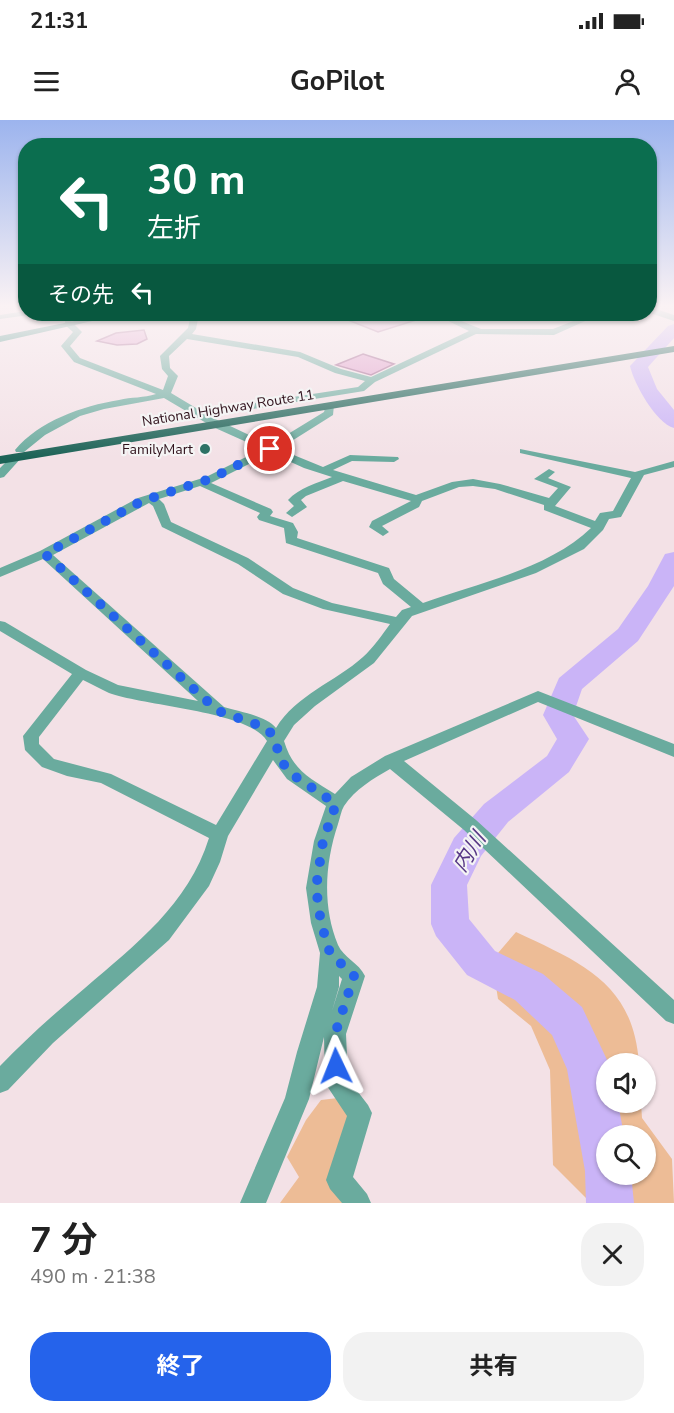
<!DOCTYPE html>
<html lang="ja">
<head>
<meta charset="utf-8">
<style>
  body { margin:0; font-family:"Nunito Sans","Noto Sans JP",sans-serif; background:#f2f2f2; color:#222; height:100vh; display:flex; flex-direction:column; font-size:22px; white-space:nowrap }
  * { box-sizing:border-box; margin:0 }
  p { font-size:20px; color:#767676 }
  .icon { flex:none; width:33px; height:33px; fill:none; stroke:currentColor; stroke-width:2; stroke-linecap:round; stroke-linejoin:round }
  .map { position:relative; height:1083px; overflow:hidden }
  .drawer { display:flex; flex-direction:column; background:#fff; flex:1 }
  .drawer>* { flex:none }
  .hud { position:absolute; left:18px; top:18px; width:639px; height:183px; border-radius:24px; box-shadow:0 2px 4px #0004; background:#0b6e4f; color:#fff; overflow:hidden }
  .tools { position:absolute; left:596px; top:933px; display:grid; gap:12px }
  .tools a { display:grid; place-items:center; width:60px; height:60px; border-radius:50%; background:#fff; box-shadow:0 2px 4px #0004; font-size:30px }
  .pin { position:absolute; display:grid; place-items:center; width:51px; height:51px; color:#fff; margin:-26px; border:3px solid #fff; border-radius:50%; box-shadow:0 2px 6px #0007 }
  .me { position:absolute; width:66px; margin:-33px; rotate:358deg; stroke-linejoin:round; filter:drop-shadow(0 0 4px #0008) }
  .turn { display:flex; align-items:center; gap:21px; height:126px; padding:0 30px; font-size:27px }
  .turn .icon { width:78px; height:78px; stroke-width:2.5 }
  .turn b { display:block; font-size:42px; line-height:51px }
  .then { display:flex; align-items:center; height:57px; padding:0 30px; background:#0003; gap:12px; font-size:22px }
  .round { display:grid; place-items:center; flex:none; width:63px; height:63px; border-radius:24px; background:#f2f2f2 }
  .head { display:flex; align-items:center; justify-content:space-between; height:102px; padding:0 30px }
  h1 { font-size:36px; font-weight:700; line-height:45px }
  .button { display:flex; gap:12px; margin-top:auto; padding:12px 30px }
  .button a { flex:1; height:69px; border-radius:24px; background:#2563eb; color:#fff; font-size:24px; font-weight:700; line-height:69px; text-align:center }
  .button a+a { background:#f2f2f2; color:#222 }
  .status { display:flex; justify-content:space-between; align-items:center; height:42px; padding:0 30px; background:#fff; direction:ltr }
  .status svg { height:16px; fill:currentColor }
  header { display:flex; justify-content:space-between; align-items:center; height:78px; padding:0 30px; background:#fff; font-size:27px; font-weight:700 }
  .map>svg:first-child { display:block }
</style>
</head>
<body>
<div class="status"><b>21:31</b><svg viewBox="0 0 49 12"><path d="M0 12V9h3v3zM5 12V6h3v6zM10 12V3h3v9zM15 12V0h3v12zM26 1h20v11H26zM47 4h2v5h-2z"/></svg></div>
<header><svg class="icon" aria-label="menu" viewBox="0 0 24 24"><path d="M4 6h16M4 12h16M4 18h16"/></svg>GoPilot<svg class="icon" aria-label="person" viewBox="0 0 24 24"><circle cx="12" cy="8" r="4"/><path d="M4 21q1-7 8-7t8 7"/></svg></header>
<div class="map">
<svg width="674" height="1083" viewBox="0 0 674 1083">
  <rect width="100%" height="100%" fill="#f3e1e6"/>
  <path fill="#edbc96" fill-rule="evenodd" d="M516,812C582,843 633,863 639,943L606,944V982L641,983L642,998L672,1039L674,1083H591L553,1045L550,950L531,906L498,879L492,840ZM606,1016H645V1054H606Z
    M338,978L348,995L347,1083H280L299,1057L287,1037L306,1000L321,980Z"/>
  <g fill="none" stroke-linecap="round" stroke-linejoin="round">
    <path fill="#cab4f7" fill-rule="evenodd" d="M674,204V218L648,247L657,269L674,290V308C656,303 634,264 630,246L668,206Z
      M674,432V466L638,521L582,569L573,595L589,619L569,652L508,702L481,736L467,765L469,799L495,831L543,854L582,887L609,944H606V982H618L624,1016H606V1054H631L634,1083H586L585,1051L567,949L552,915L515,880L467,855L436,816L431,804V765L454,718L484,684L547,636L557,619L543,595L559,558L618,509L648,466L665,434Z"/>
  </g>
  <path fill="#e1a0cc" stroke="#a05f8c" stroke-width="1.5" d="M333,194H429V196L378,212Z
    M144,210L147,219L137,224L117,225L97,221L116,213Z
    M363,234L394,244L371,255L336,245Z"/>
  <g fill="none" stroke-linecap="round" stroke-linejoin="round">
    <path fill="#6aab9e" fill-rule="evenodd" d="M26,191V194L29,195L0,199V195Z
      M191,194H199L196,209L192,214L300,232L341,249L371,257L469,211L442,198L451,194H462L454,198L481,209H553L591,194H601L554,215L476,214L375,262L364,271L209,296L270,325L324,292L326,285H334L333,295L279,329L323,347L350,335L398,337L399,339L394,342L352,341L333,350L416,375L452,362L473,359L500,364L549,378L558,368L534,359L549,349L555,352L548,358L571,367L555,386L595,401L600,393L613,391L631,358L520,333V329L635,352L674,341V347L644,355L621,397L609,399L603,410L584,429L536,453L412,496L374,543L315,586L294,605L284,621C293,651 310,658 335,674L351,657L385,636L538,571L674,624V637L538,582L404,641L476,700L674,880V904L666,901L464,710L390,649C373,659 355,669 344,686C341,691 340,698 338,704C325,743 322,786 338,825C343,837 359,843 365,856L346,914L348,959L368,985L372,993L353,1057L367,1074L371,1083H342L330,1069L326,1060L347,996L325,963L324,917L309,979L266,1083H240L285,978L297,932L317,867L320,833L311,803L306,768L314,721L326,686L287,659L273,640L228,716L220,742L209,766L169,820L53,923L8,970L0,973V946C27,918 55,893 85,868C136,824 188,785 209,718L101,663L67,656L42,647L25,630L23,616L72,554L0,511V501L5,502L86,550L118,565L198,581L43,439L0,457V448L40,431L138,378L206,357L262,329L213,307L164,278L104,289L80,296L45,315L24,332H16L15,330C39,301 82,286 119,280C131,277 144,278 156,274L74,242L61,226L73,212L65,205V201H71L82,212L70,226L80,238L163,270L168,256L162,249L160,236L188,208ZM187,219L298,237L335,253L365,261L358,267L201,291L171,273L178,256L170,248L169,236ZM271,333L304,348L332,357C317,363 299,368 288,380L294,386L286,393L292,397L307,387L301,380L306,376L343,361L411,381L372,401L369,407L383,416L389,412L382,406L419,387L422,381L459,367L473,366L495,369L544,385V390L591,408C550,448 477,464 423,483L394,459L389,448L297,418L298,412L293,403L270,396L273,392L271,389L211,363ZM200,366L260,393L257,397L259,400L284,408L286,423L378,453L383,464L411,487L402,490L396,497L332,483L293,468L248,438L171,402L164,384L159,379ZM149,383L153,386L162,407L238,444L283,474L323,489L390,504C382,515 373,528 363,537C335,562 296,575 276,608C265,595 239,592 224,587L53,435ZM83,560C92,564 100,569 109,573C144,586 249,591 267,621L216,705L111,654L54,639L39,624V617ZM339,856L342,859L332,891L339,867Z
      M17,334L22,337L4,357L0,358V348L13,335Z"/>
    <path fill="#6aab9e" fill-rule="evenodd" d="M650,187L674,195V201L650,193Z"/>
    <path fill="#34897a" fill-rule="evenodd" d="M109,194H123L0,222V216Z"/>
    <path fill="#1c6256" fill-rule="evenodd" d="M674,226V232L0,344V336Z"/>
  </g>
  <linearGradient id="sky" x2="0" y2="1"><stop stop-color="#9cb4ee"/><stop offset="0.55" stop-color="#faf2f4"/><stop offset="1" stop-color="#faf2f4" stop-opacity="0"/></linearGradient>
  <rect width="674" height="338" fill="url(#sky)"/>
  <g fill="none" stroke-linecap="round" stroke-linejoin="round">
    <path stroke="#2563eb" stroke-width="10" stroke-dasharray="0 18" d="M270,329L210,359L142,381L45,434L218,591L267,608L275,619L280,640L293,655L336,684L323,721L316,768L321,803L330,833L354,856L335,914L336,946"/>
  </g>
  <circle fill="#2d7265" stroke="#f4f4f4" stroke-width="2" cx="205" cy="329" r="6"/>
  <g text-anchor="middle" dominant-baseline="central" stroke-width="4.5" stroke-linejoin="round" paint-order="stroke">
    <g font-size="14" fill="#30121c" stroke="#f4f4f4">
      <text transform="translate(228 288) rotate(-9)">National Highway Route 11</text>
    </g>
    <g font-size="14" fill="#30121c" stroke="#f4f4f4" text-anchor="end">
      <text x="193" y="329">FamilyMart</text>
    </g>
    <g font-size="21" font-style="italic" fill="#573886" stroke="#f4f4f4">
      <text transform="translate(469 732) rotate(-58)">内川</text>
    </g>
  </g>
</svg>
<div class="tools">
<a><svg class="icon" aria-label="sound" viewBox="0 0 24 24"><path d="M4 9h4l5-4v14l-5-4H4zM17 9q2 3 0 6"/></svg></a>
<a><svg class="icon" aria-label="search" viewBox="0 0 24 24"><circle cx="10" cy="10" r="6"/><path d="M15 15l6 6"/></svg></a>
</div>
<div class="pin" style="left:270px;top:329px;background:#d93025"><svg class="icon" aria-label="arrive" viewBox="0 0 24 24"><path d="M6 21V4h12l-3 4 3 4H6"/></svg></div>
<svg class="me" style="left:336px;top:946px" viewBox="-20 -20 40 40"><path d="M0-17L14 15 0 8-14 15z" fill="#2563eb" stroke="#fff" stroke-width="4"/></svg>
<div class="hud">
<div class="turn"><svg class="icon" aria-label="left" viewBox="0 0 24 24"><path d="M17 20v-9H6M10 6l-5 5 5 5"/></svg><div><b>30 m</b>左折</div></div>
<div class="then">その先<svg class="icon" aria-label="left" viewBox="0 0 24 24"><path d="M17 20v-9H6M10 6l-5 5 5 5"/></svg></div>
</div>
</div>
<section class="drawer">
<div class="head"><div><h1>7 分</h1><p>490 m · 21:38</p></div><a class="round"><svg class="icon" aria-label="close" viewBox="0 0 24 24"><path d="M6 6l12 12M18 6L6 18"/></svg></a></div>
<div class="button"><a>終了</a><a>共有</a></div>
</section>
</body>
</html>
